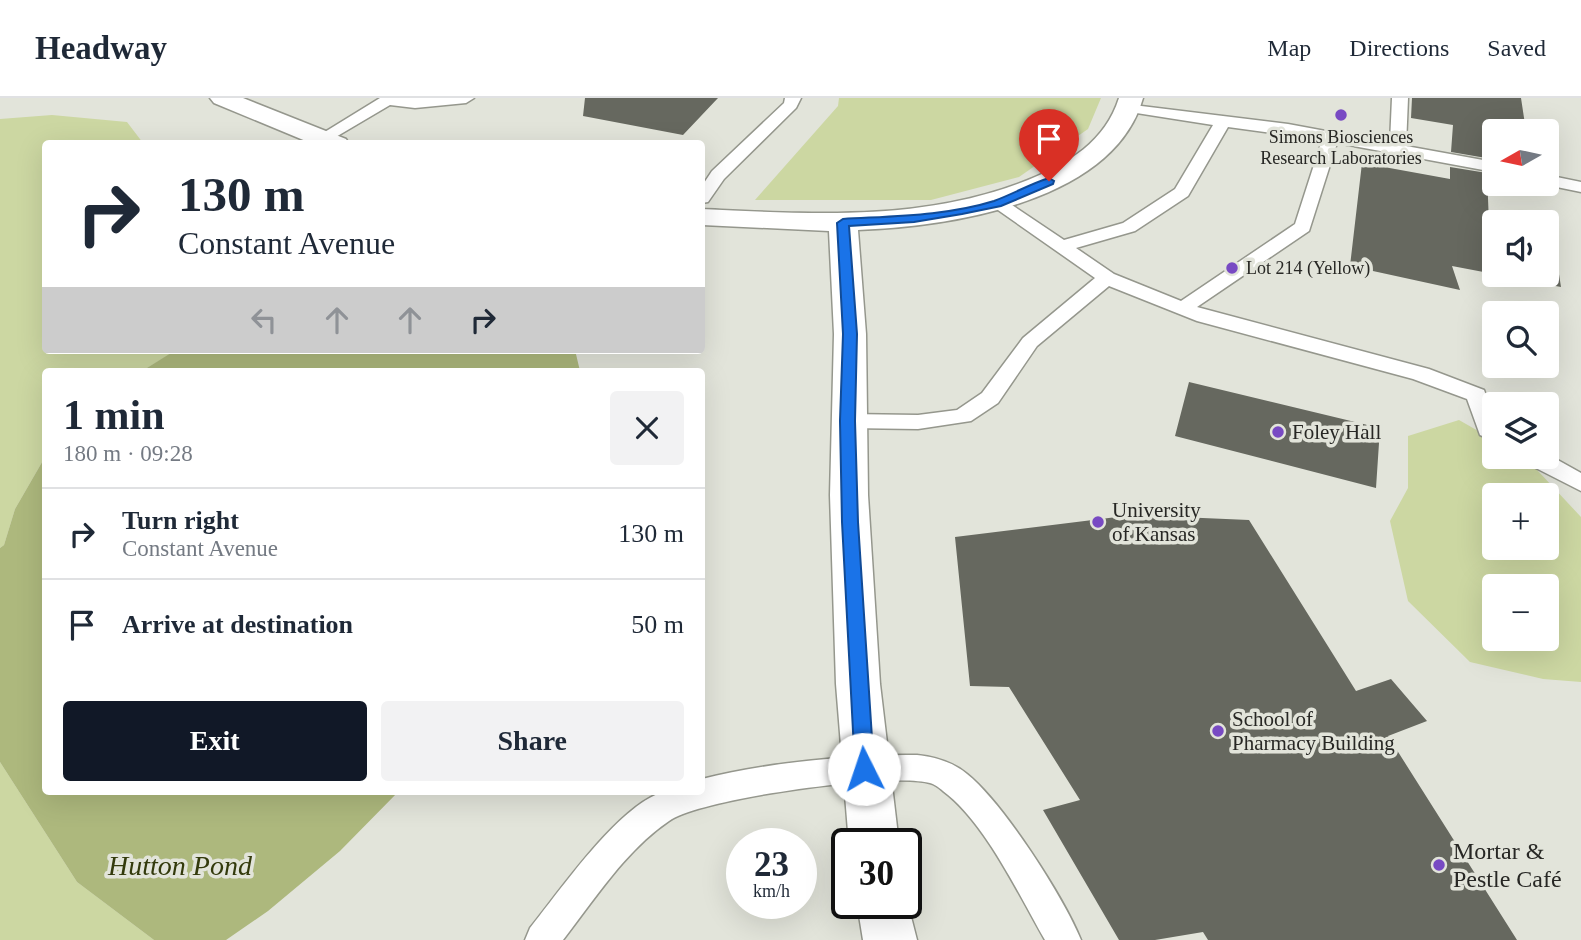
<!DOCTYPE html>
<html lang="en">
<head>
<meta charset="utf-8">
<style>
  body { margin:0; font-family:"Times New Roman",serif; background:#f2f2f3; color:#1f2937; height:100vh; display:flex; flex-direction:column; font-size:26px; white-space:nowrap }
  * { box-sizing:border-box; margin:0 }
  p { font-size:23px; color:#747a83 }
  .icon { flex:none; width:38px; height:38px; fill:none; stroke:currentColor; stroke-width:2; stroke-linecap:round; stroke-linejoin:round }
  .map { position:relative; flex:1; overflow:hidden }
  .drawer { position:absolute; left:42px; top:270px; width:663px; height:427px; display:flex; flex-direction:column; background:#fff; border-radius:7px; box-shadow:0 7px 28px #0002 }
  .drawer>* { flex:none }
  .hud { position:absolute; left:42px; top:42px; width:663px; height:214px; border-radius:7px; box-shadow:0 7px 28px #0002; background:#fff; color:#1f2937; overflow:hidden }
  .needle { width:46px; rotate:261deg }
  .buttons { position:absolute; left:1482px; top:21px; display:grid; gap:14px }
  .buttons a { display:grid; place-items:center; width:77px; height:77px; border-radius:7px; background:#fff; box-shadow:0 7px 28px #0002; font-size:35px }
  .speed { position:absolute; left:726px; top:730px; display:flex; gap:14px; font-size:35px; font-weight:700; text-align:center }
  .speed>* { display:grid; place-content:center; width:91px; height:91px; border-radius:50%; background:#fff; box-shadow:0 7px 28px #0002; line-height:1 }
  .speed small { font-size:18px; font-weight:400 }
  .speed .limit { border:4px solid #111; border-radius:10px; background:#fff; color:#111 }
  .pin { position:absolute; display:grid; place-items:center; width:60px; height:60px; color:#fff; margin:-72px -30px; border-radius:50% 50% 50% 0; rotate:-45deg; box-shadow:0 0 7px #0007 }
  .pin .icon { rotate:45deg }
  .me { position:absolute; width:77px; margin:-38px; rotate:356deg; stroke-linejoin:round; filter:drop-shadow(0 0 5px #0008) }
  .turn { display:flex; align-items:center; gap:24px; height:147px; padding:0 21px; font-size:32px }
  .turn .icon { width:91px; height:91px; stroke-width:2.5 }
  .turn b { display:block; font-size:49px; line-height:60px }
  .lanes { display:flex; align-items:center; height:66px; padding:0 21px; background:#0003; justify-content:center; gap:35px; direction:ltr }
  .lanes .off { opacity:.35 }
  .round { display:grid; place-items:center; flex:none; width:74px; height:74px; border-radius:7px; background:#f2f2f3 }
  .headline { display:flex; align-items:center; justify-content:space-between; height:119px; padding:0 21px }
  h1 { font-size:42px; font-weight:700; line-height:52px }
  .primary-button { display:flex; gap:14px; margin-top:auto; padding:14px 21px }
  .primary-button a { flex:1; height:80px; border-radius:7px; background:#111827; color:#fff; font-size:28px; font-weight:700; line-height:80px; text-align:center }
  .primary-button a+a { background:#f2f2f3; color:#1f2937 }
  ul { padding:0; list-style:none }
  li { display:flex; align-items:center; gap:21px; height:91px; padding:0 21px; border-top:2px solid #e0e1e3 }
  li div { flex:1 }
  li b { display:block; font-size:26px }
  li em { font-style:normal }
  header { display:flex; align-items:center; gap:42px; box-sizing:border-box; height:98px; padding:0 35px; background:#fff; border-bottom:2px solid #e0e1e3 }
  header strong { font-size:33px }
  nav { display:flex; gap:38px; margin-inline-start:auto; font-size:24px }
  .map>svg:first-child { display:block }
</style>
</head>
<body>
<header>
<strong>Headway</strong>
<nav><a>Map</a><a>Directions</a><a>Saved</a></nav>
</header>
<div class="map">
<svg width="1581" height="842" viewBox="0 0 1581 842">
  <rect width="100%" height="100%" fill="#e2e4da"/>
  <path fill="#ccd7a2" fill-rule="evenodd" d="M839,0H1101L1088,31L1019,79L931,102H755L838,8Z
    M52,17L127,24L143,45L46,46V252H170L172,255L142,273H46L45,359L15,411L4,447L0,450V21Z
    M1459,322L1494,342V359H1525L1581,419V584L1543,581L1470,564L1408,503L1390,423L1408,390V338ZM1494,397H1547V450H1494ZM1494,488H1547V541H1494Z
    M0,664L77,784L154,842H0Z"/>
  <path fill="#adb87d" d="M170,252H575L580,273H142L171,255Z
    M45,359L46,693H399L340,753L268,813L226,842H154L77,784L0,664V450L4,447L15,411Z"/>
  <path fill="#66685f" d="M585,0H718L683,37L583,18Z
    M1412,0H1521L1526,33H1494V54L1486,53V60L1451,54L1453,27L1411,20Z
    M1362,65L1450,81V69L1487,75L1489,126L1494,127V176L1452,168L1460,192L1350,168Z
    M1547,137L1553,138L1561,189L1497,177H1547Z
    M1189,284L1380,330L1376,390L1175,338Z
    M1133,417L1249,422L1356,593L1391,581L1427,623L1388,638L1517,842H1208L1203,834L1155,842H1119L1043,712L1080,702L1009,589L970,588L955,439Z"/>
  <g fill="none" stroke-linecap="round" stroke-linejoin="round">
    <g stroke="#95978d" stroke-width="3">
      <path id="lane" d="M380,0H474L466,5L415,10L390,7L329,43L323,45L315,40Z
        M785,0H801L796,10L724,81L708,104L702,105V88L712,73L784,5Z
        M1392,0H1408L1406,48L1494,64V74L1337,45L1309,133L1197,209L1429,271L1484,292L1494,319V343L1480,337L1467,301L1413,281L1197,223L1109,188L1037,248L998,305L971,323L918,331L848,330L840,328L837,323L840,318L848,316L918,317L957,312L982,295L1023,240L1095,180L988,105L991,101H1003L1064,142L1123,125L1175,91L1213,27L1130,14L1122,9L1125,6L1288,26L1390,45ZM1228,29L1322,42L1295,126L1181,203L1114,176L1076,150L1135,133L1188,98Z
        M1547,77L1581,84V94L1542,86H1547Z
        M1547,356L1581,375V393L1526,365L1522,359H1547Z
        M917,657C935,659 953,664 967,676C1003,705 1063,798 1081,842H1045C1019,797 985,724 943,693C940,690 934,686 930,685C892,674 701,700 669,723C625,753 595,801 563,842H525L530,830C560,793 618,708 663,694C674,690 690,693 702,693V681C765,665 852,656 917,657Z"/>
    </g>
    <g stroke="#95978d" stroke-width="3">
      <path id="street" d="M210,0H243L346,41L349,46H313L214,5Z
        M1119,0H1143C1114,104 949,129 858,132L866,236L868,397L880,586L899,746H849L836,586L830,397L834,236L829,133L702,127V111C813,116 923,124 1028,82C1069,65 1105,44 1119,0Z
        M906,799L917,842H863L857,805H906Z"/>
    </g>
    <use href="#lane" fill="#fff" fill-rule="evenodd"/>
    <use href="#street" fill="#fff" fill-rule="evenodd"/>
  </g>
  <path fill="#1a73e8" stroke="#114b97" stroke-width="2" d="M1049,80L1054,83L1053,86L1001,108L962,116L914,124L849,128L857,236L855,323L858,424L874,671L871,677L864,680L858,677L855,671L842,424L840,323L843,236L837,125L843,121C892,118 946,118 994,103C1013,96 1030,86 1049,80Z"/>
  <g fill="#784ac3" stroke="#e2e4da" stroke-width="2.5">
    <circle cx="1341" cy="17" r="7"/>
    <circle cx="1232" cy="170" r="7"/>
    <circle cx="1278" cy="334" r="7"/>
    <circle cx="1098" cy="424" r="7"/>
    <circle cx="1218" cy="633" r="7"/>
    <circle cx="1439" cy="767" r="7"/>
  </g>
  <g text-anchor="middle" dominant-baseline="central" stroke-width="7" stroke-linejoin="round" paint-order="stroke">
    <g font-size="18" fill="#272724" stroke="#e2e4da">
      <text x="1341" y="39">Simons Biosciences<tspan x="1341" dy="21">Research Laboratories</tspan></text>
      <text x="1246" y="170" text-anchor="start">Lot 214 (Yellow)</text>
    </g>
    <g font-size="21" fill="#272724" stroke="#e2e4da" text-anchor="start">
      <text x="1292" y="334">Foley Hall</text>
      <text x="1112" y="412">University<tspan x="1112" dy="24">of Kansas</tspan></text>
      <text x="1232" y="621">School of<tspan x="1232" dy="24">Pharmacy Building</tspan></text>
    </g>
    <g font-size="24" fill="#272724" stroke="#e2e4da" text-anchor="start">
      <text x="1453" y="753">Mortar &amp;<tspan x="1453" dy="28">Pestle Café</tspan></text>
    </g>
    <g font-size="28" font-style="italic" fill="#333a0c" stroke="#e2e4da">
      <text x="180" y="767">Hutton Pond</text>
    </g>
  </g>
</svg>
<div class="buttons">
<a><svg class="needle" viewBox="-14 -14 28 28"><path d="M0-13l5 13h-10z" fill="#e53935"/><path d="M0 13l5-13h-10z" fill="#747a83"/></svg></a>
<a><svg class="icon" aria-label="sound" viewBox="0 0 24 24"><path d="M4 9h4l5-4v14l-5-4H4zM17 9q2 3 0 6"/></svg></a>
<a><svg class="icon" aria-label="search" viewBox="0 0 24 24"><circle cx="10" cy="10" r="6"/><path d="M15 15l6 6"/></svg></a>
<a><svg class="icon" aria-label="layers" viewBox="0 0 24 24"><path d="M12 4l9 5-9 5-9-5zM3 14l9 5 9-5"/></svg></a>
<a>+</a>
<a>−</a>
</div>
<div class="speed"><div>23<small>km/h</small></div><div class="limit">30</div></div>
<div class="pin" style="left:1049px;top:83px;background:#d93025"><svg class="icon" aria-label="arrive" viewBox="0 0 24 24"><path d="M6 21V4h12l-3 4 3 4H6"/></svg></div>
<svg class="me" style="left:864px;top:671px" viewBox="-20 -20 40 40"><circle r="19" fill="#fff"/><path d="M0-13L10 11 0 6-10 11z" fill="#1a73e8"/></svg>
<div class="hud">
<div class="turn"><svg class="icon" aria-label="right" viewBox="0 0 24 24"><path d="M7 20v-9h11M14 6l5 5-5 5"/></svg><div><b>130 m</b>Constant Avenue</div></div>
<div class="lanes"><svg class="icon off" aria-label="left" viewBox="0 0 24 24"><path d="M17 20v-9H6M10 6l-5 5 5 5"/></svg><svg class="icon off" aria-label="ahead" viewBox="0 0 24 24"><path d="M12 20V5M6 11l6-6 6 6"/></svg><svg class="icon off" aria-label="ahead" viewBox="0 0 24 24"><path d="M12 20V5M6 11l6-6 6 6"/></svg><svg class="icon" aria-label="right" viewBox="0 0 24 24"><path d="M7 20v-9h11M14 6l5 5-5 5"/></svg></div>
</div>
<section class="drawer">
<div class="headline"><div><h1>1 min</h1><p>180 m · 09:28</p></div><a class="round"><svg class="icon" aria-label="close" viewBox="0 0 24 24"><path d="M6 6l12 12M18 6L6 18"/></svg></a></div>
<ul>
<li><svg class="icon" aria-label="right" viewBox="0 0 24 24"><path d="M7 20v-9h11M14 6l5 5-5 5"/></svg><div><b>Turn right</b><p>Constant Avenue</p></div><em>130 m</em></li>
<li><svg class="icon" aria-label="arrive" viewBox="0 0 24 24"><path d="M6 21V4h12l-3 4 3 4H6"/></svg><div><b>Arrive at destination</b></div><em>50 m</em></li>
</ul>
<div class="primary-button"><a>Exit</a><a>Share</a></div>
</section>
</div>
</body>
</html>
